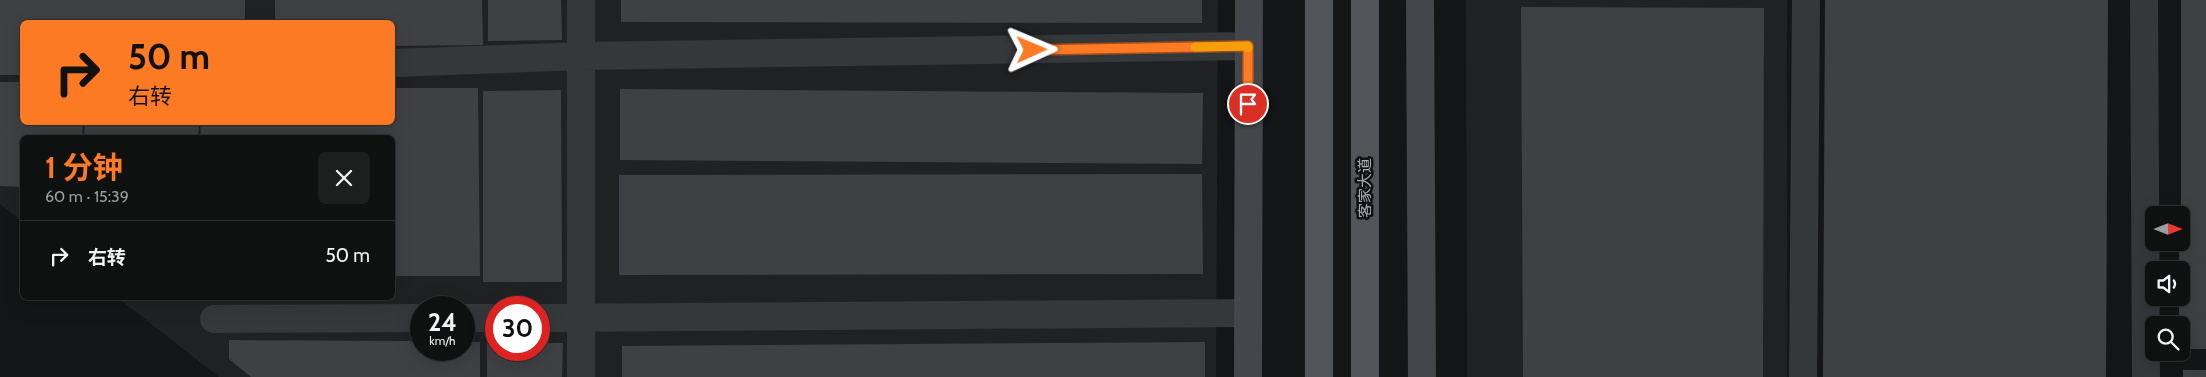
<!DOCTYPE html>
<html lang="zh">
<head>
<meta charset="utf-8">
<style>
  body { margin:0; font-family:Cabin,"Noto Sans SC",sans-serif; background:#1d1e1e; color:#f1f3f6; height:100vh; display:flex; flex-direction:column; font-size:19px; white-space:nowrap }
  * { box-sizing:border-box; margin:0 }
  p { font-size:16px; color:#9b9d9f }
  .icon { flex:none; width:28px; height:28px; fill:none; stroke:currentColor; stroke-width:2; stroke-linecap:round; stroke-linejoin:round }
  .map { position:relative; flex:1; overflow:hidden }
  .side { position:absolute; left:20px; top:135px; width:375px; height:165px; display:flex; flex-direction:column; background:#0f1010; border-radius:8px; box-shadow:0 5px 20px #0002,0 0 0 1px #2f3030 }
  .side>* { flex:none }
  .top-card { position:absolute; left:20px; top:20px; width:375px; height:105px; border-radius:8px; box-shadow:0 5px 20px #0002,0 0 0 1px #2f3030; background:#fd7a25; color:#111; overflow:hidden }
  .needle { width:32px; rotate:90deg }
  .buttons { position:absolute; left:2145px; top:206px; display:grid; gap:10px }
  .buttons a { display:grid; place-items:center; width:45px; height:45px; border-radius:8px; background:#0f1010; box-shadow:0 5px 20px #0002,0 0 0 1px #2f3030; font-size:25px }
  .speed { position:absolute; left:410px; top:296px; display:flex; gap:10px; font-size:25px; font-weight:700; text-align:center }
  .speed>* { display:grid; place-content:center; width:65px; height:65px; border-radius:50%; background:#0f1010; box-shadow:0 5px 20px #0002,0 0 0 1px #2f3030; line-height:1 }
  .speed small { font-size:12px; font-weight:400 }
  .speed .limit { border:8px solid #d22; background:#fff; color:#111 }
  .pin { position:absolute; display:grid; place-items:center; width:42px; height:42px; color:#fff; margin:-21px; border:2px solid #fff; border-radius:50%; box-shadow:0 1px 5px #0007 }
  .me { position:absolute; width:55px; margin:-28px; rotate:89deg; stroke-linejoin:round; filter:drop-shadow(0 0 4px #0008) }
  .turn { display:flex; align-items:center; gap:18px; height:105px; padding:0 25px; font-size:22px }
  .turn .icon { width:65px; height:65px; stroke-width:2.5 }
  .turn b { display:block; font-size:35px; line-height:42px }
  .round { display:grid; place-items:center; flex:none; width:52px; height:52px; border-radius:8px; background:#1d1e1e }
  .overview { display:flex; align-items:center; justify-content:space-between; height:85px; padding:0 25px }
  h1 { font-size:30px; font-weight:700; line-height:38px; color:#fd7a25 }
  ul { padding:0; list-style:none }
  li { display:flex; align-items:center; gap:15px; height:70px; padding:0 25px; border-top:1px solid #2f3030 }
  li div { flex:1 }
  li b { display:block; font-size:19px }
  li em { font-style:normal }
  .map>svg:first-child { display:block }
</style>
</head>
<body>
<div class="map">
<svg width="2206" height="377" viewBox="0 0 2206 377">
  <rect width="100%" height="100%" fill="#141516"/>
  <path fill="#202123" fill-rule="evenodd" d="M0,0H1218L1216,377H219L118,298H392V138H22V222L0,204ZM22,22H392V122H22ZM421,308H464V350H421ZM496,308H539V350H496Z
    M1466,0H1787V377H1467Z"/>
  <path fill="#3e4043" d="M0,0H245V22H22V75H0Z
    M275,0H482L483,45L392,46V22H275Z
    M488,0H561L562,40L488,41Z
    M621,0H1202V23L621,22Z
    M1825,0H2108L2106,377H1823Z
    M2181,0H2206V349H2181V325H2179V298H2181V270H2179V242H2181Z
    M1521,7L1764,8L1763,377H1523Z
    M0,82H22V122H83L82,138H22V187L0,186Z
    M392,88H478L480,276H392V138H201L200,122H392Z
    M620,89L1203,93L1202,164L620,160Z
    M561,90L562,282H483V91Z
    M85,122H199L198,138H84Z
    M1202,174L1203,274L619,275V175Z
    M229,340L421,341V350H464V342H480V377H251L229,359Z
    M1205,342V377H622V346Z
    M487,343H496V350H539V343H563L562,377H487Z
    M2183,370H2206V377H2183Z"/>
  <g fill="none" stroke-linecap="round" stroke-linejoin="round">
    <path stroke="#35383b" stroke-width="28" d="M2144,0L2146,377
      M392,63L582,56L1248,46
      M464,318H496
      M539,318L1248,313
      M214,319L421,318
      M581,377V0
      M1803,377L1806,0"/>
    <path stroke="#43474b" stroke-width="28" d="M1420,0L1422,377
      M1248,377L1249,0"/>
    <path stroke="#51555a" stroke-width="28" d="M1319,0V377
      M1365,0V377"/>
  </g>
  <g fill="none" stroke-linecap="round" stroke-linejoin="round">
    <g stroke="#a44f18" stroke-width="12">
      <path id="route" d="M1032,50L1248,46V104"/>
    </g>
    <use href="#route" stroke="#fd7a25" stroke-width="9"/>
    <path stroke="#f59e0b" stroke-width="9" d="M1195,47L1248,46V48"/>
  </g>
  <g text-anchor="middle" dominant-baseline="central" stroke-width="5" stroke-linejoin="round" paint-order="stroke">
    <g font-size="15" fill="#a5afb7" stroke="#0f1011">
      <text transform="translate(1365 188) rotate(-90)">客家大道</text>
    </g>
  </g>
</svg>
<div class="buttons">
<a><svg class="needle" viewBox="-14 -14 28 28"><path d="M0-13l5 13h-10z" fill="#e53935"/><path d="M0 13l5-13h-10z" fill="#9b9d9f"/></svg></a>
<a><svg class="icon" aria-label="sound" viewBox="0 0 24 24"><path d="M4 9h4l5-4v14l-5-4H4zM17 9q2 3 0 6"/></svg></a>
<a><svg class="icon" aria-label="search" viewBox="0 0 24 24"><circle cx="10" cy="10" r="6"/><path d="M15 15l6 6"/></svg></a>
</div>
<div class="speed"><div>24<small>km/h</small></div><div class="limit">30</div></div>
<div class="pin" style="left:1248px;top:104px;background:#d93025"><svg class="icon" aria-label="arrive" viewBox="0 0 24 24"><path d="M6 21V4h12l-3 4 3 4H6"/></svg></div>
<svg class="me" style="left:1032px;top:50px" viewBox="-20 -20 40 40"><path d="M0-17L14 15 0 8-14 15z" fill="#fd7a25" stroke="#fff" stroke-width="4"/></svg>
<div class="top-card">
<div class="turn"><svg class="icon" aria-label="right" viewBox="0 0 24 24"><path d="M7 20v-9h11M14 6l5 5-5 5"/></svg><div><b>50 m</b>右转</div></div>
</div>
<section class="side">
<div class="overview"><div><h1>1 分钟</h1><p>60 m · 15:39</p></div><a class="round"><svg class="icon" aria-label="close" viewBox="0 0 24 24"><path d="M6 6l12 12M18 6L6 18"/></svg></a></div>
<ul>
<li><svg class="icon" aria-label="right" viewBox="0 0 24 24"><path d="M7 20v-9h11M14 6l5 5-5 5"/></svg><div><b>右转</b></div><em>50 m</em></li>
</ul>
</section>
</div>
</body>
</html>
